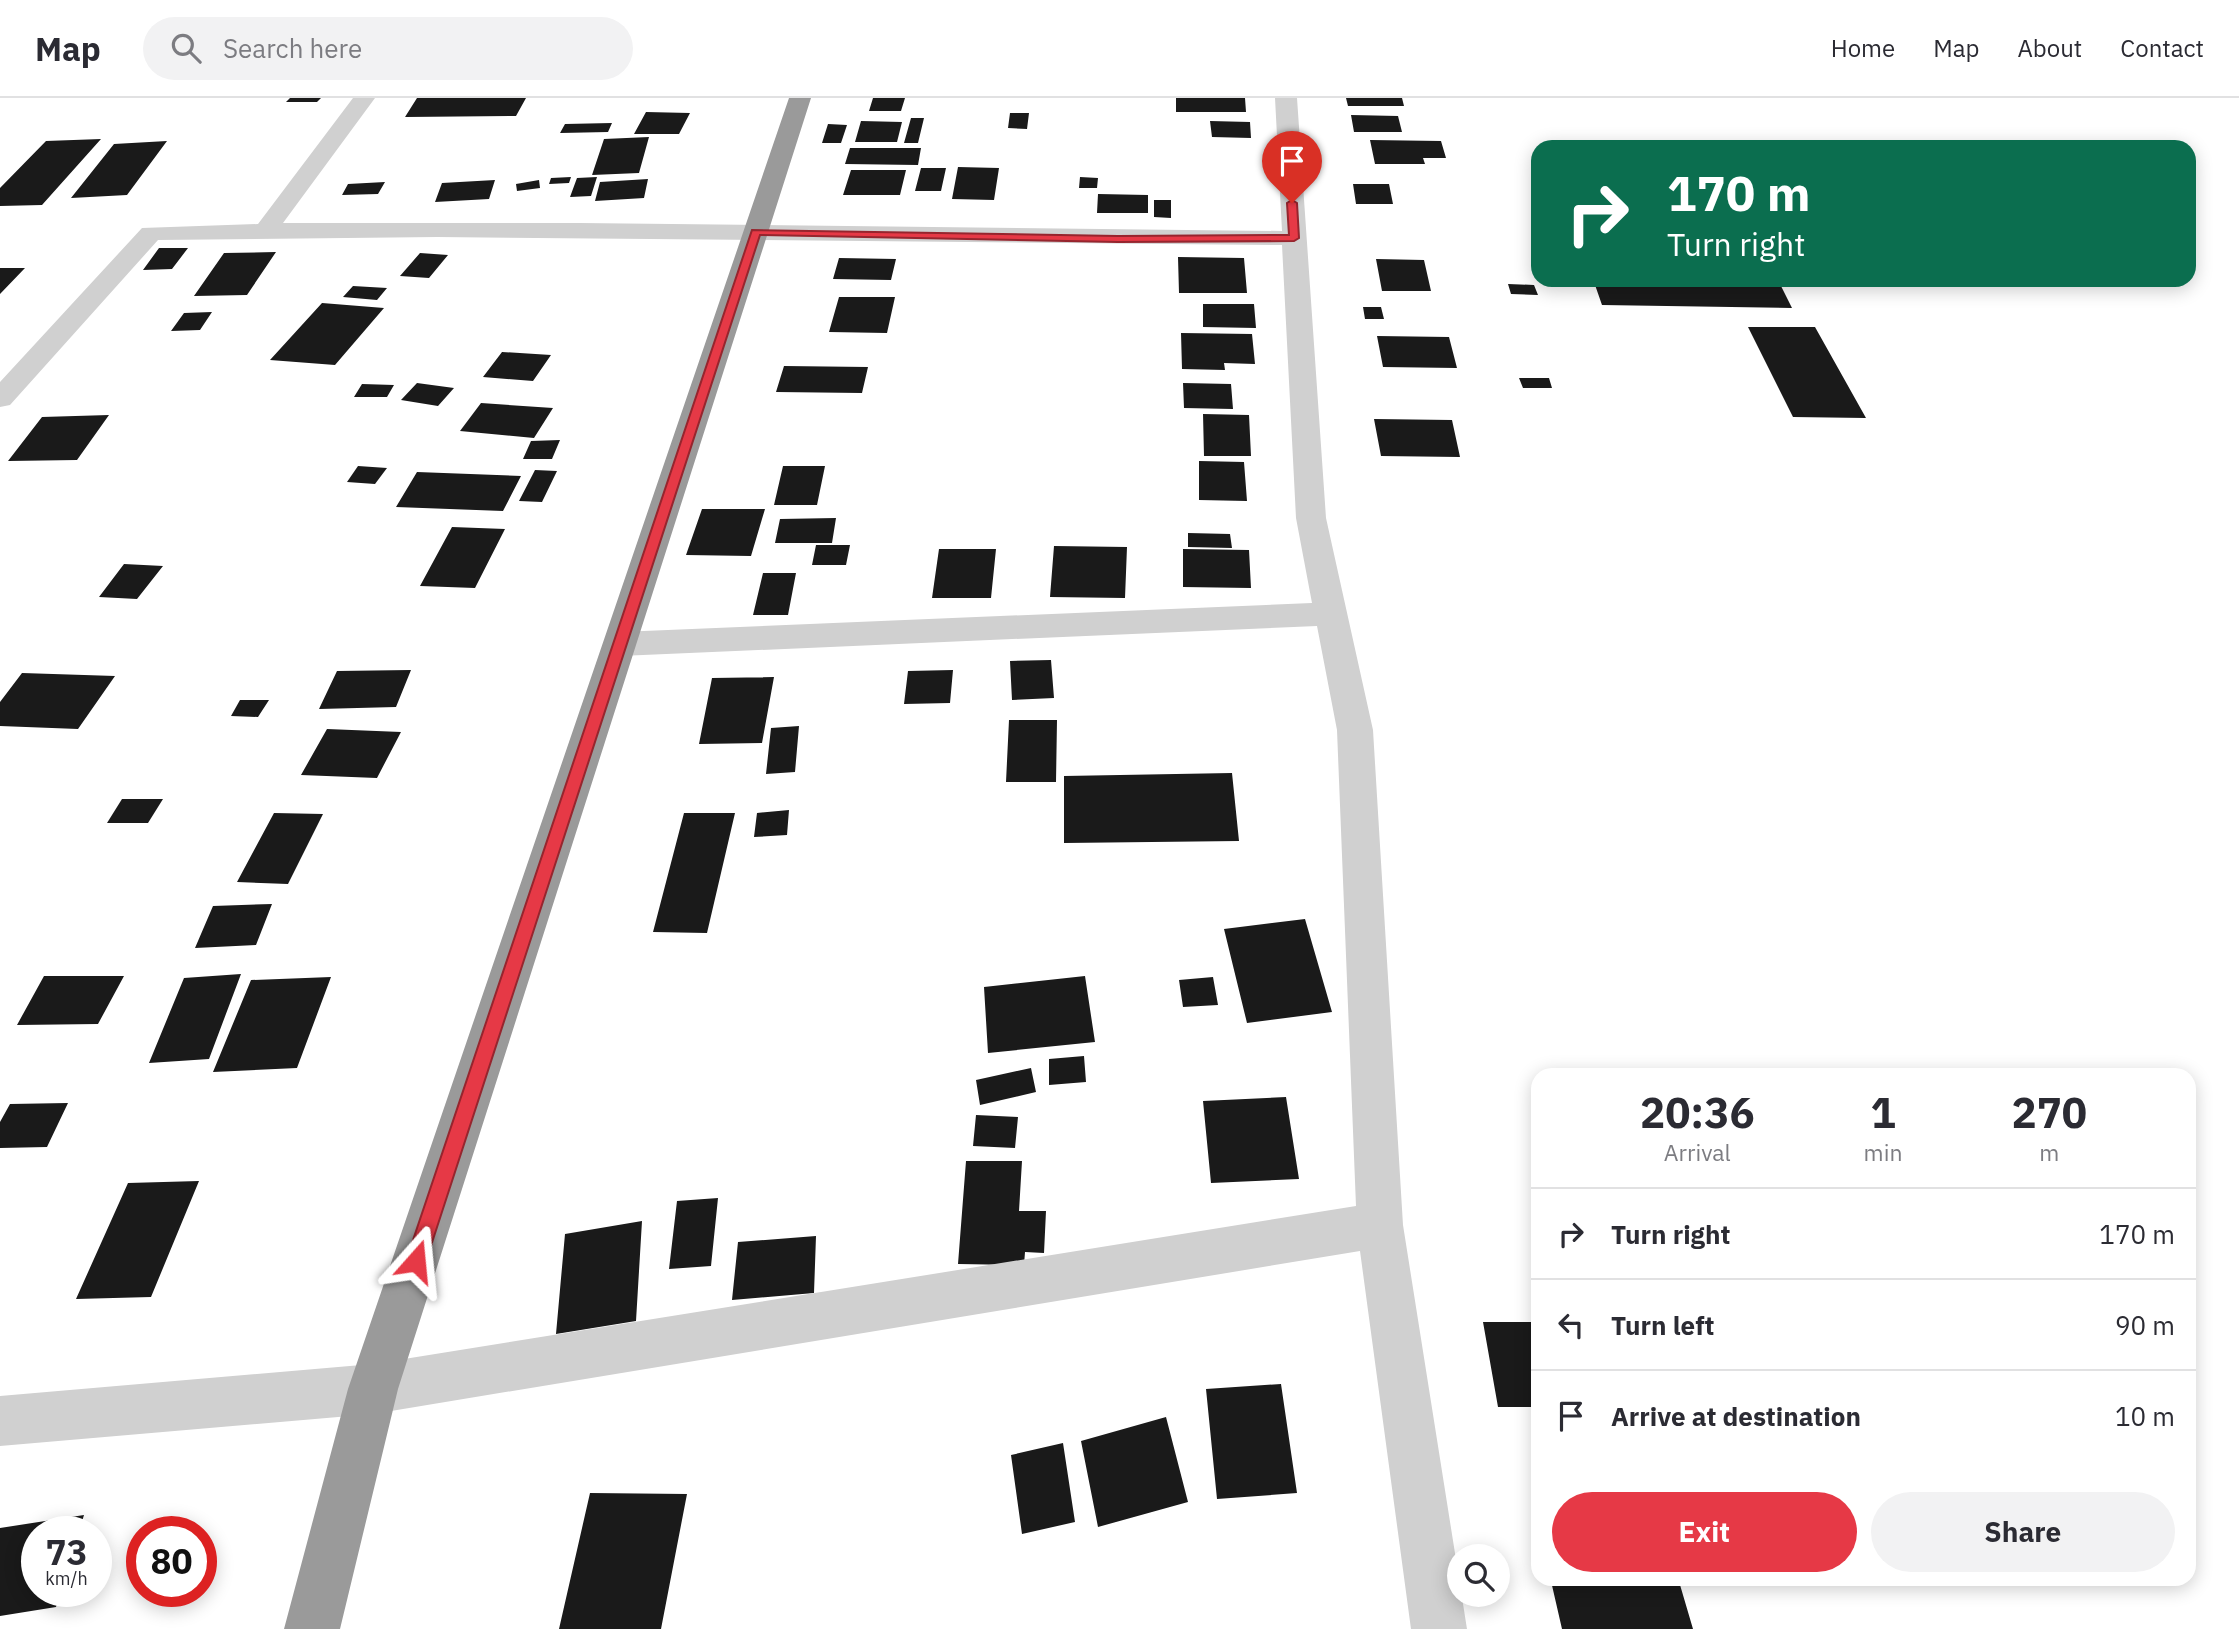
<!DOCTYPE html>
<html lang="en">
<head>
<meta charset="utf-8">
<style>
  body { margin:0; font-family:"IBM Plex Sans",sans-serif; background:#f2f2f3; color:#2b2b33; height:100vh; display:flex; flex-direction:column; font-size:26px; white-space:nowrap }
  * { box-sizing:border-box; margin:0 }
  p { font-size:23px; color:#7c7c81 }
  .icon { flex:none; width:38px; height:38px; fill:none; stroke:currentColor; stroke-width:2; stroke-linecap:round; stroke-linejoin:round }
  .map { position:relative; flex:1; overflow:hidden }
  .details { position:absolute; left:1531px; top:970px; width:665px; height:518px; display:flex; flex-direction:column; background:#fff; border-radius:21px; box-shadow:0 4px 18px #0003 }
  .details>* { flex:none }
  .top-card { position:absolute; left:1531px; top:42px; width:665px; height:147px; border-radius:21px; box-shadow:0 4px 18px #0003; background:#0b6e4f; color:#fff; overflow:hidden }
  .controls { position:absolute; left:1447px; top:1446px; display:grid; gap:14px }
  .controls a { display:grid; place-items:center; width:63px; height:63px; border-radius:50%; background:#fff; box-shadow:0 4px 18px #0003; font-size:35px }
  .speed { position:absolute; left:21px; top:1418px; display:flex; gap:14px; font-size:35px; font-weight:700; text-align:center }
  .speed>* { display:grid; place-content:center; width:91px; height:91px; border-radius:50%; background:#fff; box-shadow:0 4px 18px #0003; line-height:1 }
  .speed small { font-size:18px; font-weight:400 }
  .speed .limit { border:10px solid #d22; background:#fff; color:#111 }
  .pin { position:absolute; display:grid; place-items:center; width:60px; height:60px; color:#fff; margin:-72px -30px; border-radius:50% 50% 50% 0; rotate:-45deg; box-shadow:0 0 7px #0007 }
  .pin .icon { rotate:45deg }
  .me { position:absolute; width:77px; margin:-38px; rotate:18deg; stroke-linejoin:round; filter:drop-shadow(0 0 5px #0008) }
  .turn { display:flex; align-items:center; gap:24px; height:147px; padding:0 21px; font-size:32px }
  .turn .icon { width:91px; height:91px; stroke-width:2.5 }
  .turn b { display:block; font-size:49px; line-height:60px }
  .eta { display:flex; justify-content:space-evenly; align-items:center; height:119px; text-align:center }
  .eta b { font-size:42px; font-weight:800; line-height:49px }
  .button { display:flex; gap:14px; margin-top:auto; padding:14px 21px }
  .button a { flex:1; height:80px; border-radius:42px; background:#e63946; color:#fff; font-size:28px; font-weight:800; line-height:80px; text-align:center }
  .button a+a { background:#f2f2f3; color:#2b2b33 }
  ul { padding:0; list-style:none }
  li { display:flex; align-items:center; gap:21px; height:91px; padding:0 21px; border-top:2px solid #e1e1e2 }
  li div { flex:1 }
  li b { display:block; font-size:26px }
  li em { font-style:normal }
  header { display:flex; align-items:center; gap:42px; box-sizing:border-box; height:98px; padding:0 35px; background:#fff; border-bottom:2px solid #e1e1e2 }
  header strong { font-size:33px }
  nav { display:flex; gap:38px; margin-inline-start:auto; font-size:24px }
  .search { width:490px; height:63px; background:#f2f2f3; display:flex; align-items:center; gap:18px; box-sizing:border-box; padding:0 24px; border-radius:38px; color:#7c7c81; font-size:26px }
  .map>svg:first-child { display:block }
</style>
</head>
<body>
<header>
<strong>Map</strong>
<div class="search"><svg class="icon" aria-label="search" viewBox="0 0 24 24"><circle cx="10" cy="10" r="6"/><path d="M15 15l6 6"/></svg>Search here</div>
<nav><a>Home</a><a>Map</a><a>About</a><a>Contact</a></nav>
</header>
<div class="map">
<svg width="2239" height="1531" viewBox="0 0 2239 1531">
  <rect width="100%" height="100%" fill="#fff"/>
  <path fill="#1a1a1a" d="M290,0H321L317,4H286Z
    M417,0H526L516,18L405,19Z
    M873,0H905L901,13H869Z
    M1176,0H1245L1246,14H1176Z
    M1346,0H1402L1404,8H1348Z
    M646,14L690,15L679,36H634Z
    M1010,15H1029L1027,31L1008,30Z
    M1351,17L1398,18L1402,34H1354Z
    M911,20H924L918,45H904Z
    M861,23L902,24L897,44H855Z
    M1210,23L1250,24L1251,40L1212,39Z
    M612,25L608,34L560,35L565,26Z
    M828,26L847,27L841,45H822Z
    M649,39L639,75L592,77L604,41Z
    M101,41L42,107L0,108V90L46,43Z
    M1370,42L1441,43L1446,60H1423L1425,66H1375Z
    M167,43L127,97L71,100L114,46Z
    M1585,46L1636,47V49H1587Z
    M850,50H921L918,67L845,66Z
    M958,69L999,70L994,102L952,101Z
    M921,70H946L941,93H915Z
    M851,72H906L900,97H843Z
    M571,79L569,85L549,86L551,80Z
    M597,79L591,98L570,99L577,80Z
    M1080,79L1098,80L1097,90H1079Z
    M648,81L644,100L595,103L600,84Z
    M495,82L489,101L435,104L442,85Z
    M539,82L540,90L517,93L516,86Z
    M385,84L378,96L342,97L348,86Z
    M1353,86H1389L1393,106H1356Z
    M1098,96L1148,97V115H1097Z
    M1154,102H1171V120L1154,119Z
    M159,150H188L172,171L143,172Z
    M276,154L247,197L194,198L224,155Z
    M420,155L448,157L429,180L400,178Z
    M1178,159L1244,160L1247,195H1179Z
    M839,160L896,161L891,182L833,181Z
    M1376,161L1424,162L1431,193H1382Z
    M0,170H25L0,196Z
    M1594,184L1780,186L1792,210L1602,207Z
    M1508,186L1534,187L1538,197L1511,196Z
    M353,188L387,190L377,202L343,199Z
    M839,199H895L887,235L829,234Z
    M322,205L384,210L335,267L270,262Z
    M1203,206H1254L1256,230L1203,229Z
    M1363,209H1381L1384,221H1365Z
    M212,214L200,232L171,233L184,215Z
    M1748,229H1815L1866,320L1793,319Z
    M1181,235L1252,236L1255,266L1224,265L1225,272L1182,271Z
    M1377,238L1449,239L1457,270L1383,269Z
    M502,254L551,257L533,283L483,279Z
    M784,268L868,269L862,295L776,294Z
    M1519,280H1549L1552,290H1523Z
    M417,285L454,290L438,308L401,302Z
    M1183,285L1231,286L1233,311L1184,310Z
    M362,286L394,287L387,299H354Z
    M481,305L553,310L534,340L460,333Z
    M1203,316L1249,317L1251,358H1204Z
    M109,317L77,362L8,363L42,319Z
    M1374,321L1452,322L1460,359L1381,358Z
    M560,342L552,361H523L531,343Z
    M1199,363L1244,364L1247,403L1199,402Z
    M358,368L387,370L375,386L347,384Z
    M783,368H825L817,407H774Z
    M535,372L557,373L542,404L519,403Z
    M417,374L521,378L503,413L396,409Z
    M702,411H765L751,458L686,457Z
    M836,420L832,445H775L780,421Z
    M452,429L505,431L475,490L420,488Z
    M1188,435L1230,436L1232,450L1188,449Z
    M816,447H850L846,467H812Z
    M1054,448L1127,449L1125,500L1050,499Z
    M939,451H996L991,500H932Z
    M1183,451L1249,452L1251,490L1183,489Z
    M124,466L163,468L137,501L99,499Z
    M763,475H796L788,517H753Z
    M1051,562L1054,600L1012,602L1010,563Z
    M411,572L396,609L319,611L337,573Z
    M953,572L950,605L904,606L908,573Z
    M22,575L115,578L78,631L0,628V604Z
    M774,579L762,645L699,646L712,580Z
    M240,602H269L258,619L231,618Z
    M1009,622H1057L1056,684H1006Z
    M799,628L795,674L766,676L771,630Z
    M327,631L401,634L377,680L301,677Z
    M1232,675L1239,743L1064,745V678Z
    M122,701H163L148,725H107Z
    M789,712L787,737L754,739L757,715Z
    M274,715L323,716L288,786L237,784Z
    M684,715H735L707,835L653,834Z
    M272,806L256,847L195,850L213,808Z
    M1305,821L1332,914L1247,925L1224,831Z
    M241,876L209,961L149,965L184,880Z
    M44,878H124L98,926L17,927Z
    M1085,878L1095,944L988,955L984,889Z
    M331,879L297,970L213,974L251,882Z
    M1213,879L1218,907L1183,909L1179,882Z
    M1084,958L1086,984L1049,987V961Z
    M1031,970L1036,994L980,1007L976,982Z
    M1286,999L1299,1081L1211,1085L1203,1003Z
    M68,1005L47,1049L0,1050V1024L10,1006Z
    M976,1017L1018,1019L1015,1050L973,1048Z
    M966,1063H1022L1019,1113H1046L1044,1155L1025,1154L1024,1167L958,1166Z
    M199,1083L151,1199L76,1201L128,1085Z
    M718,1100L711,1168L669,1171L677,1103Z
    M642,1123L636,1223L556,1236L565,1136Z
    M816,1138L814,1195L732,1202L738,1144Z
    M1483,1224H1538V1309H1498Z
    M1281,1286L1297,1395L1217,1401L1206,1291Z
    M1166,1319L1188,1404L1098,1429L1081,1343Z
    M1063,1345L1075,1424L1022,1436L1011,1357Z
    M590,1395L687,1396L661,1531H559Z
    M84,1417L79,1433H37V1493H61L56,1509L0,1518V1430Z
    M1585,1480H1678L1693,1531H1562L1551,1483Z"/>
  <g fill="none" stroke-linecap="round" stroke-linejoin="round">
    <path fill="#d0d0d0" fill-rule="evenodd" d="M353,0H375L283,125H580L1282,133L1275,0H1297L1326,420L1373,632L1403,1127L1467,1531H1411L1360,1153L373,1316L0,1348V1298L373,1266L1356,1108L1337,632L1317,528L620,558L608,554L603,546L608,538L620,534L1312,505L1296,420L1282,147L437,139L158,142L10,307L0,309V284L142,130L258,126Z"/>
    <path fill="#9a9a9a" fill-rule="evenodd" d="M789,0H811L398,1291L340,1531H284L348,1291Z"/>
  </g>
  <path fill="#e63946" stroke="#96252e" stroke-width="2" d="M1292,102L1297,105L1299,140L1294,143L1118,144L760,137L426,1163L423,1170L416,1173L409,1170L406,1163L752,132L1118,138L1289,137L1287,105Z"/>
</svg>
<div class="controls">
<a><svg class="icon" aria-label="search" viewBox="0 0 24 24"><circle cx="10" cy="10" r="6"/><path d="M15 15l6 6"/></svg></a>
</div>
<div class="speed"><div>73<small>km/h</small></div><div class="limit">80</div></div>
<div class="pin" style="left:1292px;top:105px;background:#d93025"><svg class="icon" aria-label="arrive" viewBox="0 0 24 24"><path d="M6 21V4h12l-3 4 3 4H6"/></svg></div>
<svg class="me" style="left:416px;top:1163px" viewBox="-20 -20 40 40"><path d="M0-17L14 15 0 8-14 15z" fill="#e63946" stroke="#fff" stroke-width="4"/></svg>
<div class="top-card">
<div class="turn"><svg class="icon" aria-label="right" viewBox="0 0 24 24"><path d="M7 20v-9h11M14 6l5 5-5 5"/></svg><div><b>170 m</b>Turn right</div></div>
</div>
<section class="details">
<div class="eta">
<div><b>20:36</b><p>Arrival</p></div>
<div><b>1</b><p>min</p></div>
<div><b>270</b><p>m</p></div>
</div>
<ul>
<li><svg class="icon" aria-label="right" viewBox="0 0 24 24"><path d="M7 20v-9h11M14 6l5 5-5 5"/></svg><div><b>Turn right</b></div><em>170 m</em></li>
<li><svg class="icon" aria-label="left" viewBox="0 0 24 24"><path d="M17 20v-9H6M10 6l-5 5 5 5"/></svg><div><b>Turn left</b></div><em>90 m</em></li>
<li><svg class="icon" aria-label="arrive" viewBox="0 0 24 24"><path d="M6 21V4h12l-3 4 3 4H6"/></svg><div><b>Arrive at destination</b></div><em>10 m</em></li>
</ul>
<div class="button"><a>Exit</a><a>Share</a></div>
</section>
</div>
</body>
</html>
